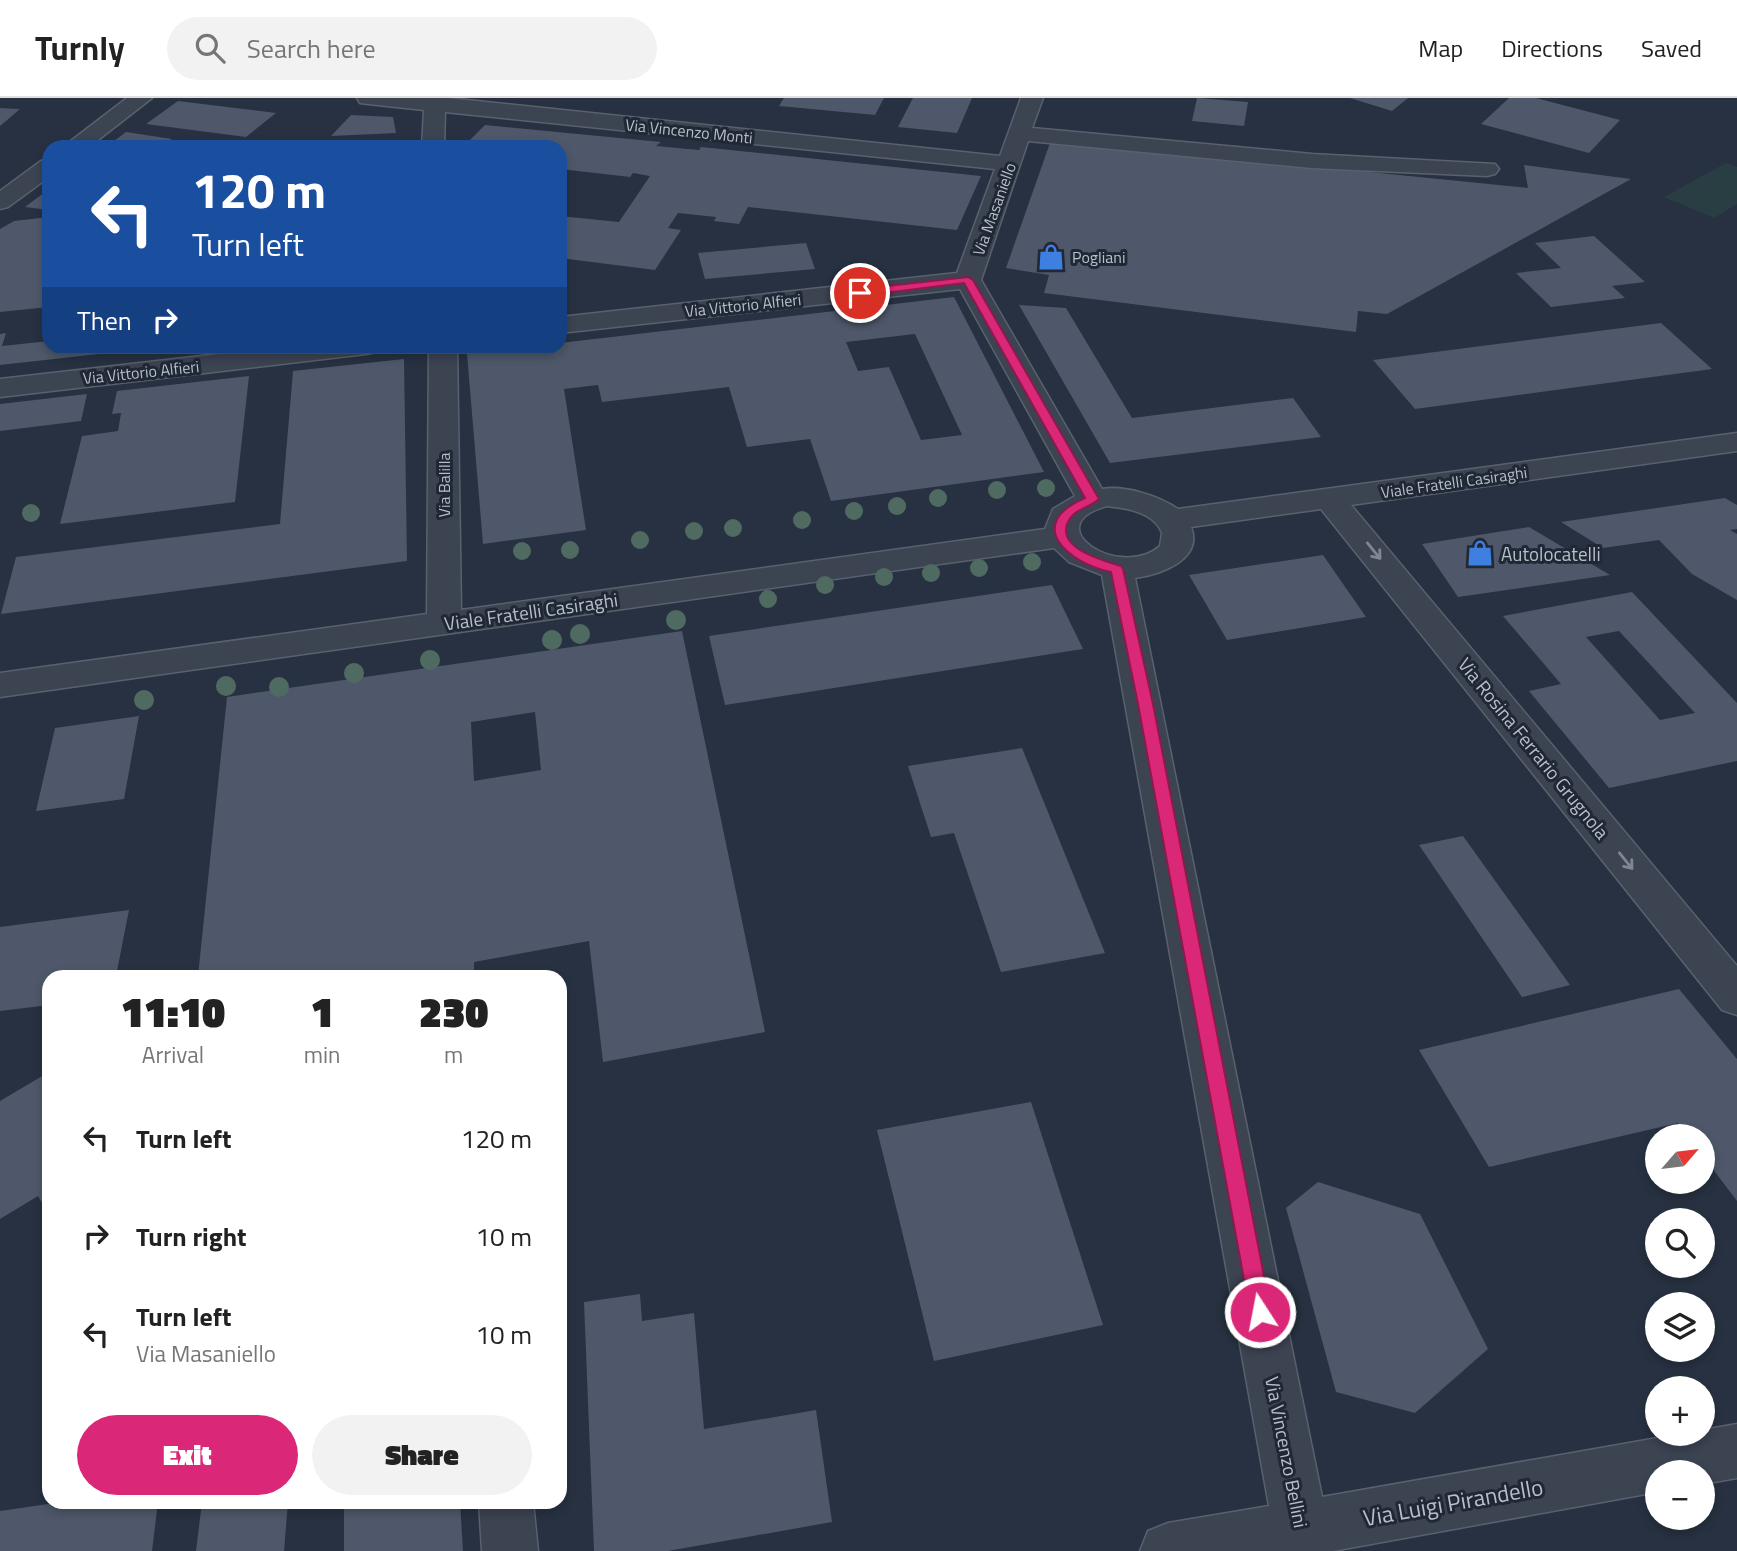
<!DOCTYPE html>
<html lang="en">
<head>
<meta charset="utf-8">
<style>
  body { margin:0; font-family:"Titillium Web",sans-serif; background:#f2f2f2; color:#222; height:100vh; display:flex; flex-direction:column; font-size:26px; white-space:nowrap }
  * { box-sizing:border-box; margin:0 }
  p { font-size:23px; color:#767676 }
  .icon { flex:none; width:38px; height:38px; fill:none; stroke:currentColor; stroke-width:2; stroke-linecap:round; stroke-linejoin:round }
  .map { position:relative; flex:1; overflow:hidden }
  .panel { position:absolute; left:42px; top:872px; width:525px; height:539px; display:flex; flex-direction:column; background:#fff; border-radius:21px; box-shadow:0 4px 10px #0003 }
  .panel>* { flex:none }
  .guide { position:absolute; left:42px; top:42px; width:525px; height:214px; border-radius:21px; box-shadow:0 4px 10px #0003; background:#1a4fa0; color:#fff; overflow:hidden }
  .needle { width:46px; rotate:62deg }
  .fabs { position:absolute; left:1645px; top:1026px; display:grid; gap:14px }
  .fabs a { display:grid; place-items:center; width:70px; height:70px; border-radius:50%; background:#fff; box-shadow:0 4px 10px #0003; font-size:35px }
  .pin { position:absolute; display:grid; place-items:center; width:60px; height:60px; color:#fff; margin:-30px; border:4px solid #fff; border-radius:50%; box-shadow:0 2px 7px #0007 }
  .me { position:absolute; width:77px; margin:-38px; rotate:349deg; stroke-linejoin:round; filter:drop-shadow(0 0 5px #0008) }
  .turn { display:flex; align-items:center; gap:24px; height:147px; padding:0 35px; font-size:32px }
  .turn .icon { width:91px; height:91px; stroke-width:2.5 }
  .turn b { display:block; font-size:49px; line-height:60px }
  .then { display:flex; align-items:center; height:66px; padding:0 35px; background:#0003; gap:14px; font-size:26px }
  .eta { display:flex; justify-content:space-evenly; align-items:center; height:119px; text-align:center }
  .eta b { font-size:42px; font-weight:800; line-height:49px }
  .cta { display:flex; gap:14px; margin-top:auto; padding:14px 35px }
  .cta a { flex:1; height:80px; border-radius:42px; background:#db2777; color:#fff; font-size:28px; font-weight:800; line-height:80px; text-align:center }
  .cta a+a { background:#f2f2f2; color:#222 }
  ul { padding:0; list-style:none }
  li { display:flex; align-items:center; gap:21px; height:98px; padding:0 35px }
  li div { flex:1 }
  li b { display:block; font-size:26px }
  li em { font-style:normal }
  header { display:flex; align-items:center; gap:42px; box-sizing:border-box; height:98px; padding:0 35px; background:#fff; border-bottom:2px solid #e0e0e0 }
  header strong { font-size:33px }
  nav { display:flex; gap:38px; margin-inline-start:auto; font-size:24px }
  .search { width:490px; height:63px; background:#f2f2f2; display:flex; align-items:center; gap:18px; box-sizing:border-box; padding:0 24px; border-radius:38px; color:#767676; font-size:26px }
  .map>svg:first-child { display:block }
</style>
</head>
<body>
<header>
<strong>Turnly</strong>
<div class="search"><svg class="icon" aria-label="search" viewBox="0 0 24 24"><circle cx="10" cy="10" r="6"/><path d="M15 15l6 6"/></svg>Search here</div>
<nav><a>Map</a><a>Directions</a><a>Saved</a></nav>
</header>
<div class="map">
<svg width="1737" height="1453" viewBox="0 0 1737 1453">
  <rect width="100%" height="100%" fill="#273141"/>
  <path fill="#293e42" d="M1726,65L1737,69V106L1714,120L1664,99Z"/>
  <path fill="#4e586a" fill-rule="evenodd" d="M784,0H884L875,17L779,8Z
    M913,0H972L957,35L898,29Z
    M1197,0L1248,4L1244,28L1192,23Z
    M1350,0H1408L1392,13Z
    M1509,0H1536L1620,22L1589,55L1481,26Z
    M178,3L276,15L246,39L146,26Z
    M0,10L20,11L0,28Z
    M351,17L393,19L396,35L331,38Z
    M485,27L661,44L656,48L699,52L701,49L981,78L957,132L748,109L739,126L714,123L716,119L678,115L668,130L681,132L655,172L560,160V118L619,124L650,78L633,75L630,79L560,71V49H469L467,45Z
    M126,34L172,41L161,49H106Z
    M1051,42L1528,90L1524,67L1631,81L1387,216L1358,213L1356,234L1044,195L1049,177L1006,170Z
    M49,91V112L25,109Z
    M49,119V209L0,214V131L14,123Z
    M1594,138L1645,184L1612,188L1625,200L1551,209L1516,175L1561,170L1535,145Z
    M806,145L815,171L705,181L698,155Z
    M954,199L1044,374L831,403L810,341L747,349L729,289L602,304L598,287L564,291L586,432L483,446L467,256L530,248H560V245ZM915,236L962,337L921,342L889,269L858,273L846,244Z
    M1019,207L1066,210L1132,320L1293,300L1321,339L1110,365Z
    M1661,225L1712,271L1415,311L1373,262Z
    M6,235L2,248L49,243V248L153,250L0,267V236Z
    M404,261L407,463L1,516L16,459L280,426L293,273Z
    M249,278L235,404L60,426L82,338L118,333L121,315L112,316L117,293Z
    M87,296L81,323L0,333V306Z
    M1725,400L1737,407V431L1730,432L1737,436V502L1692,476L1659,442L1603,450L1561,424Z
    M1529,429L1610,477L1458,499L1422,446Z
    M1323,457L1366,519L1227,542L1189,477Z
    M1052,487L1083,551L725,607L709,538Z
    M1632,494L1737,605V663L1609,690L1529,593L1561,586L1503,518ZM1619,533L1695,615L1660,622L1586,539Z
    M682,533L765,934L603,964L589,843L474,864V878H198L227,599ZM535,614L541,672L474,683L471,624Z
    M139,618L124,701L36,713L55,630Z
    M1022,650L1105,855L1001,874L954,735L931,739L908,668Z
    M1463,738L1570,887L1522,899L1419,747Z
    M129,812L116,878H49V907L0,913V829Z
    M1679,891L1737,961V1103L1703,1058V1038H1687L1678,1025L1489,1069L1419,952Z
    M49,974V1117L38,1098L0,1121V1003Z
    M1031,1004L1103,1227L934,1263L877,1032Z
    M1318,1084L1420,1116L1488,1251L1415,1315L1336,1294L1286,1110Z
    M640,1196L642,1223L694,1215L704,1331L816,1312L832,1424L668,1453H594L584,1204Z
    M62,1404H158L152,1453H0V1413Z
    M202,1404H288L284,1453H196Z
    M344,1404H460L463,1453H344Z"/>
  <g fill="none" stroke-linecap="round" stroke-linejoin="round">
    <g stroke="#59616e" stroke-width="3">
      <path id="minor" d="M127,0H152L89,49H63Z
        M357,0H448L1000,58L1021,0H1043L1032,30L1312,56L1495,66L1499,71L1495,76L1487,78L1312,70L1028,43L981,182L1102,391C1125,387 1159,398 1178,411L1737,335V353L1351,407L1737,868V917L1722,912L1321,411L1191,429C1204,462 1159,477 1135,480L1322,1399L1686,1335H1703V1332L1737,1326V1380L1703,1386V1374H1657V1394L1333,1453H1140L1148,1433L1168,1425L1269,1408L1102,477L1069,464L1054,450L0,599V575L427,516L429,248H457L461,512L1045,431L1053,411L1075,398L960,191L560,235V219L957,175L995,71L445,14L444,49H422L424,12L368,6L360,5ZM1107,408C1126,410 1154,414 1162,435L1160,448C1120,483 1035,428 1107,408Z
        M49,61V79L8,109L0,111V93L41,63Z
        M290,248H379L376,254L366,256L0,299V281Z
        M479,1404H533L538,1453H482Z"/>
    </g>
    <use href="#minor" fill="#3c4351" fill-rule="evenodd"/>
  </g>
  <g fill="#4f6b61">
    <circle cx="1046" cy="390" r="9"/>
    <circle cx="997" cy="392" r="9"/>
    <circle cx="938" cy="400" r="9"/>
    <circle cx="897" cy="408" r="9"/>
    <circle cx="854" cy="413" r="9"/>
    <circle cx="31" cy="415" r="9"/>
    <circle cx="802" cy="422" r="9"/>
    <circle cx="733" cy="430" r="9"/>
    <circle cx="694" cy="433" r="9"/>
    <circle cx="640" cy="442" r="9"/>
    <circle cx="570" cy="452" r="9"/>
    <circle cx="522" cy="453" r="9"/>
    <circle cx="1032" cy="464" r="9"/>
    <circle cx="979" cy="470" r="9"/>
    <circle cx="931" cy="475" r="9"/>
    <circle cx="884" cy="479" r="9"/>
    <circle cx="825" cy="487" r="9"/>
    <circle cx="768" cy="501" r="9"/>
    <circle cx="676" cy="522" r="10"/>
    <circle cx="580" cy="536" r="10"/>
    <circle cx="552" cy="542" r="10"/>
    <circle cx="430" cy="562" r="10"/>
    <circle cx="354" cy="575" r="10"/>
    <circle cx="226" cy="588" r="10"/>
    <circle cx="279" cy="589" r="10"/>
    <circle cx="144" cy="602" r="10"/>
  </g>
  <defs><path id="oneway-shaft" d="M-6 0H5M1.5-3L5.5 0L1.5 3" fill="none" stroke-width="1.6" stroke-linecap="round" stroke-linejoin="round" transform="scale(1.75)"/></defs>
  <g stroke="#808794">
    <use href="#oneway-shaft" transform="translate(1374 453) rotate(51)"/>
    <use href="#oneway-shaft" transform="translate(1626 763) rotate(51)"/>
  </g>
  <path fill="#db2777" stroke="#8e194d" stroke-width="2" d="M968,179L973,182L1099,401C1091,409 1078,410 1071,419C1049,449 1104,463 1121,468L1123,471L1153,606L1271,1214L1268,1221L1260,1224L1253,1221L1250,1214L1138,606L1111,474C1067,465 1024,426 1085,400L964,185L860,198L855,195L860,191Z"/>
  <defs>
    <g id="shop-bare" transform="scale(2.1)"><path d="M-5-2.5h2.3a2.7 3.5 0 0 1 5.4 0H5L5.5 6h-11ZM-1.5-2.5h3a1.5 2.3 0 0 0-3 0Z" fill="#3f7fe0" stroke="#202836" stroke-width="2.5" paint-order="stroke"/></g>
  </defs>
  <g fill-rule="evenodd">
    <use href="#shop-bare" x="1051" y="159"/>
    <use href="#shop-bare" x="1480" y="455"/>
  </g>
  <g text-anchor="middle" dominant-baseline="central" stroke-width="6" stroke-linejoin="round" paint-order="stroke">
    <g font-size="16" fill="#b8bfcb" stroke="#202836">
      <text transform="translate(689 33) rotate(6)">Via Vincenzo Monti</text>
      <text transform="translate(994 111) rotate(-70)">Via Masaniello</text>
      <text transform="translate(743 207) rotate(-6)">Via Vittorio Alfieri</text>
      <text transform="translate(141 274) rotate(-6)">Via Vittorio Alfieri</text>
      <text transform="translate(1454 384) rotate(-8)">Viale Fratelli Casiraghi</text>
      <text transform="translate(444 387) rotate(-90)">Via Balilla</text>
    </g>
    <g font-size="16" fill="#b8bfcb" stroke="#202836" text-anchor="start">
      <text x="1072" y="159">Pogliani</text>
    </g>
    <g font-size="19" fill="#b8bfcb" stroke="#202836" text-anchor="start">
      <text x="1501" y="455">Autolocatelli</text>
    </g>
    <g font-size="19" fill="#b8bfcb" stroke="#202836">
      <text transform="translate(531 513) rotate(-8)">Viale Fratelli Casiraghi</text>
      <text transform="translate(1534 650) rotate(51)">Via Rosina Ferrario Grugnola</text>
      <text transform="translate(1287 1354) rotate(79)">Via Vincenzo Bellini</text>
    </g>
    <g font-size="23" fill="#b8bfcb" stroke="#202836">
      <text transform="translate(1453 1404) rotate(-10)">Via Luigi Pirandello</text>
    </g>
  </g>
</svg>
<div class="fabs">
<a><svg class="needle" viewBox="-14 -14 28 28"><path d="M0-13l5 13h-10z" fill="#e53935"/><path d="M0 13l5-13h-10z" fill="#767676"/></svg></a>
<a><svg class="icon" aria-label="search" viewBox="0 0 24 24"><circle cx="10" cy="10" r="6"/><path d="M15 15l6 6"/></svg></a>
<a><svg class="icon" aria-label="layers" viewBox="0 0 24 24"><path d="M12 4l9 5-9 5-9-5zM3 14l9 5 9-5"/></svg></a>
<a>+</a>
<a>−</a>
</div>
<div class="pin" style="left:860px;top:195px;background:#d93025"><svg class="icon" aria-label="arrive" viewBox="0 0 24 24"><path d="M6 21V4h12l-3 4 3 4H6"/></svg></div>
<svg class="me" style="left:1260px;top:1214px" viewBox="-20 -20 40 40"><circle r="17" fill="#db2777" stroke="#fff" stroke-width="3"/><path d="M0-11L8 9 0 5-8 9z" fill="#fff"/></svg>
<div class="guide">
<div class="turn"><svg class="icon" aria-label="left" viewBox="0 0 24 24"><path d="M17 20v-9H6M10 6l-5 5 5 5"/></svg><div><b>120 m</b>Turn left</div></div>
<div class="then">Then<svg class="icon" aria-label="right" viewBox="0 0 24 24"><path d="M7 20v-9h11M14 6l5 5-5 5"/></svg></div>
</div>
<section class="panel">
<div class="eta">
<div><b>11:10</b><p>Arrival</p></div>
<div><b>1</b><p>min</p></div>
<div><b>230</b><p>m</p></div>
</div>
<ul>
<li><svg class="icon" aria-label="left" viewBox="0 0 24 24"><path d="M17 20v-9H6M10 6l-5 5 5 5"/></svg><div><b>Turn left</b></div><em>120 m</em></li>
<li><svg class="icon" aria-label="right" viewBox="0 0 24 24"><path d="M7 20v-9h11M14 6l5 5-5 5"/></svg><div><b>Turn right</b></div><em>10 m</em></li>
<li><svg class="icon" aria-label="left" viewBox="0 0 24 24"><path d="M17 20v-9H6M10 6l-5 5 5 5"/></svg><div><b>Turn left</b><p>Via Masaniello</p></div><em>10 m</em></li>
</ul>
<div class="cta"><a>Exit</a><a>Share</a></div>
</section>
</div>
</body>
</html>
